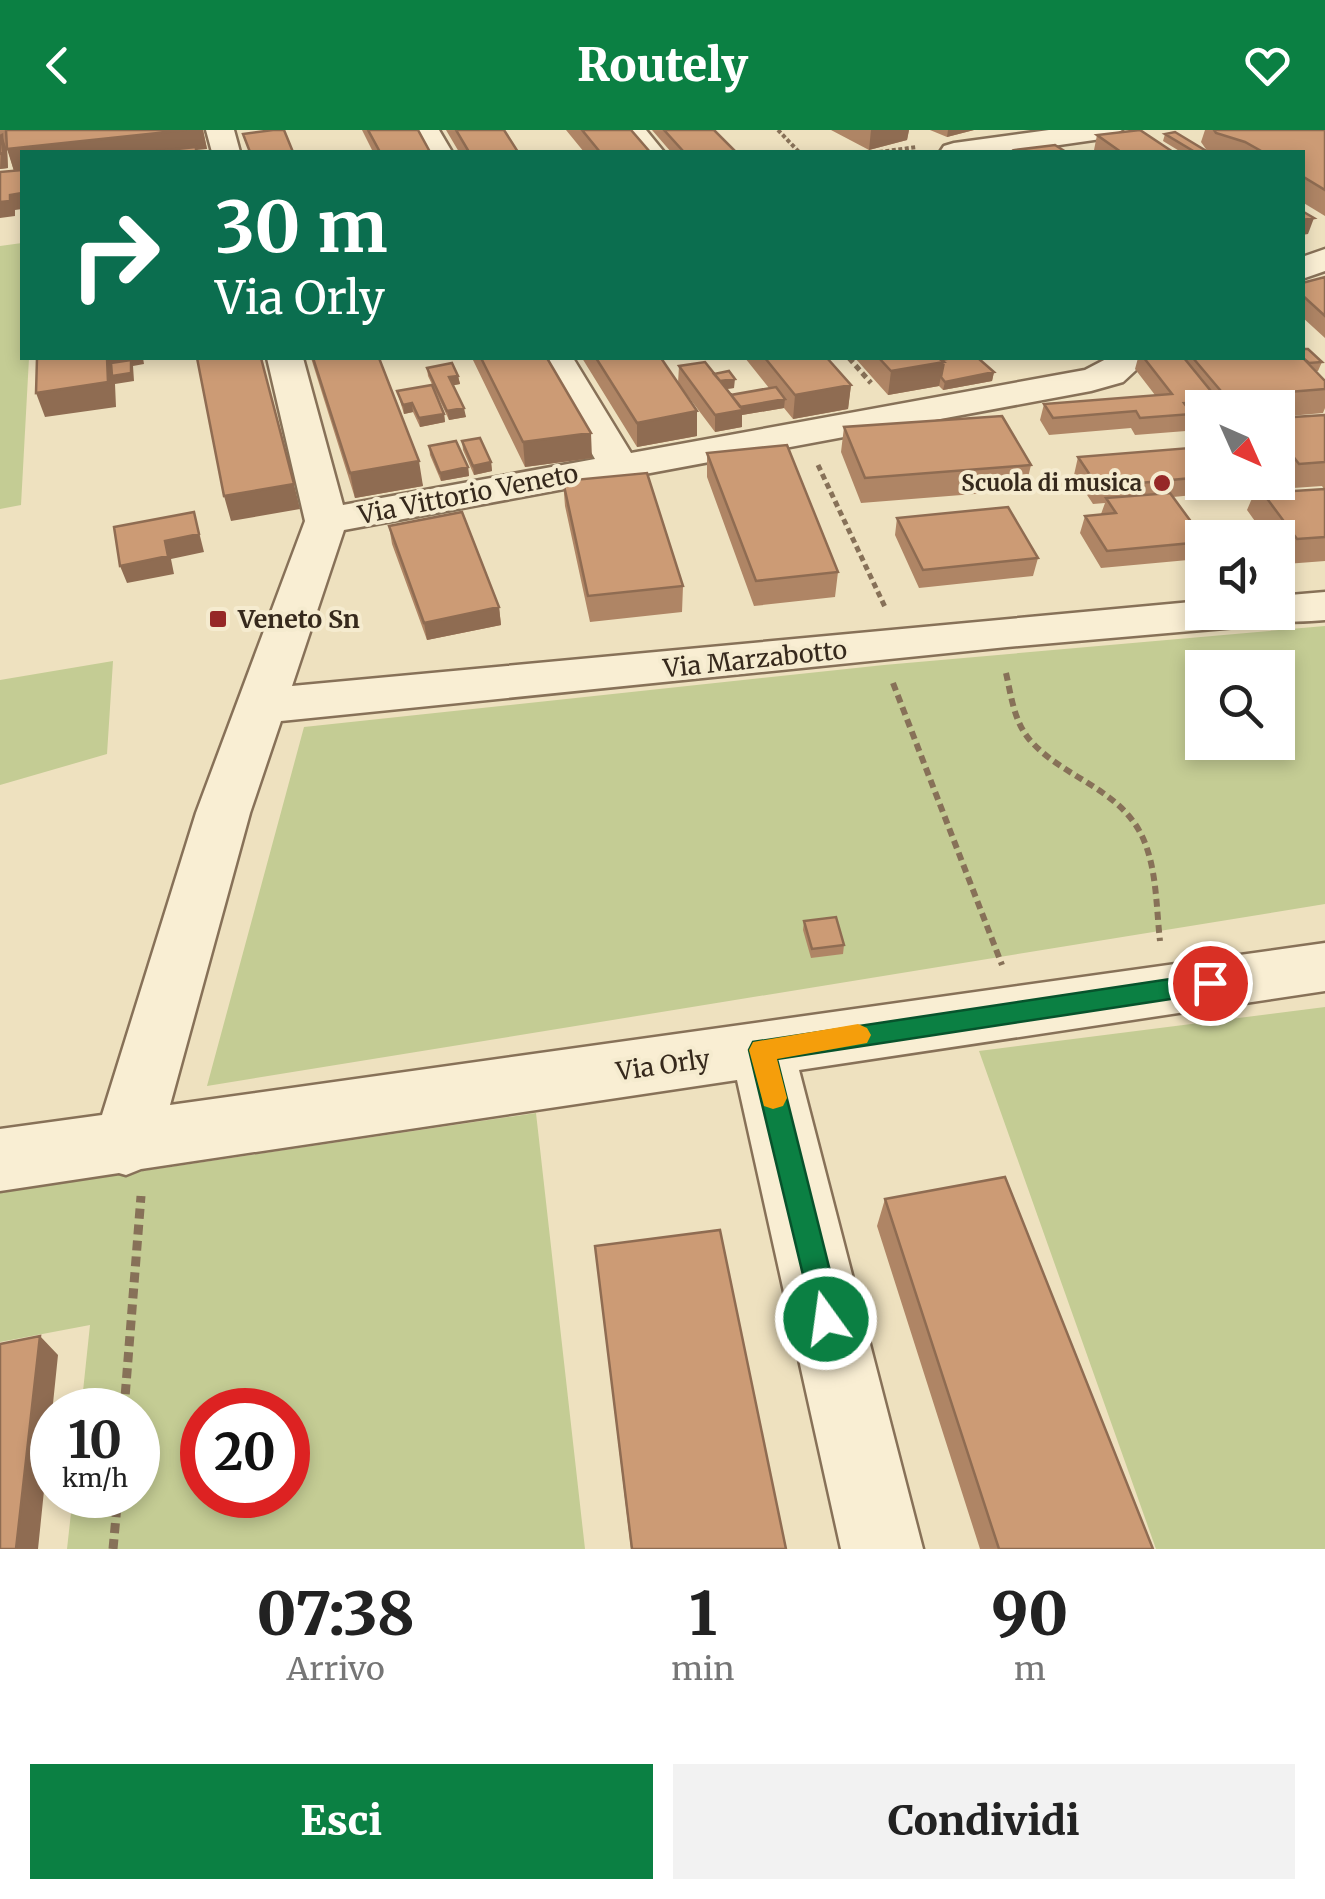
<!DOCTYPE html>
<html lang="it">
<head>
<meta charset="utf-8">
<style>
  body { margin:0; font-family:Merriweather,serif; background:#f2f2f2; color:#222; height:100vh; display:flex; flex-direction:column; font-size:38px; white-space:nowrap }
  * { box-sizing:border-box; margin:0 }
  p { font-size:32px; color:#767676 }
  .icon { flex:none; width:55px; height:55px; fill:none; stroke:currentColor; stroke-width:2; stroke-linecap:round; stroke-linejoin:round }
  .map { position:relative; height:1419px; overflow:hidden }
  .panel { display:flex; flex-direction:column; background:#fff; flex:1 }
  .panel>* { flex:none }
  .hud { position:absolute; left:20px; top:20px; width:1285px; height:210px; border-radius:0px; box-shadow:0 5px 15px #0003; background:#0b6e4f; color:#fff; overflow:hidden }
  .needle { width:65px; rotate:135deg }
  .fabs { position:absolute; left:1185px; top:260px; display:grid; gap:20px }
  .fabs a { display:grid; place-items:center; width:110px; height:110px; border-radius:0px; background:#fff; box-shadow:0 5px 15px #0003; font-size:50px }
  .speed { position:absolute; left:30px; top:1258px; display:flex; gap:20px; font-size:50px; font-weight:700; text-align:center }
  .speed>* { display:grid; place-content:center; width:130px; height:130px; border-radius:50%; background:#fff; box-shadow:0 5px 15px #0003; line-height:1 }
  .speed small { font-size:25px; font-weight:400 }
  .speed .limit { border:15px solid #d22; background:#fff; color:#111 }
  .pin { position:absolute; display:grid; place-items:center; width:85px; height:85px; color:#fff; margin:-42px; border:5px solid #fff; border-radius:50%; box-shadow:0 2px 10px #0007 }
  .me { position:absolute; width:110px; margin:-55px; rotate:346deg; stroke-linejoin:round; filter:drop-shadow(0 0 8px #0008) }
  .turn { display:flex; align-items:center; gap:35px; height:210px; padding:0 30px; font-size:45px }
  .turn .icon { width:130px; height:130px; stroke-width:2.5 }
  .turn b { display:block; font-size:70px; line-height:85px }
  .eta { display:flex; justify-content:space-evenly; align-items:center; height:170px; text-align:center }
  .eta b { font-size:60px; font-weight:800; line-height:70px }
  .cta { display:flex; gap:20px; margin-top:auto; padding:20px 30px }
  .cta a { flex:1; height:115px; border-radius:0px; background:#0b8043; color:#fff; font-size:40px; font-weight:800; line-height:115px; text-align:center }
  .cta a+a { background:#f2f2f2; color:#222 }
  header { display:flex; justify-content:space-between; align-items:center; height:130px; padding:0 30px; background:#0b8043; color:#fff; font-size:45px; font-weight:800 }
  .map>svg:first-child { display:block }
</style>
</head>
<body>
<header><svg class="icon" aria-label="back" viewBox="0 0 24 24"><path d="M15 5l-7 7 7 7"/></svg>Routely<svg class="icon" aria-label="heart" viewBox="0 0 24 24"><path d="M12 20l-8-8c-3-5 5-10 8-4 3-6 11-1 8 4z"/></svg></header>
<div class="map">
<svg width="1325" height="1419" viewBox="0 0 1325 1419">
  <rect width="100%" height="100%" fill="#eee1bf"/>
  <path fill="#c4cc94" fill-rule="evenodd" d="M22,113V228H29L21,375L0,379V116Z
    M1325,496V774L207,956L304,597L884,535ZM1202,538H1278V612H1202Z
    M113,531L107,624L0,655V550Z
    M1325,877V1419H1156L979,921Z
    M536,983L585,1419H67L73,1365H138V1280H81L90,1195L0,1212V1062ZM202,1280H288V1365H202Z"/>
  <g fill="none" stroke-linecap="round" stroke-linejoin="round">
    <g stroke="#877158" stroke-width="5">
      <path id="minor" d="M206,0H234L240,22H212Z
        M411,0H439L452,22H424Z
        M617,0H646L664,22H635Z
        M1049,0H1122L1108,8L1010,22H940L944,16L954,13Z
        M1325,119V141L1302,149V127Z
        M267,228H303L343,375L595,329L537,228H573L631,323L1085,240L1108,228H1149L1123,252L1091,261L344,400L292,556L1202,471V482H1278V466L1325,462V490C1299,493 1272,490 1248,496L1007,517L281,591L250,683L170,975L1325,813V861L799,940L923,1419H841L737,950L141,1039L126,1045L119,1043L0,1061V999L102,985L196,683L305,391Z"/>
    </g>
    <path stroke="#877158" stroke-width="4" stroke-dasharray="4 2.5" stroke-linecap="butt" d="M778,0L799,22
      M879,22L917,17"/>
    <path stroke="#877158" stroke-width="5" stroke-dasharray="6 4" stroke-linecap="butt" d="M849,228L871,253
      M818,335L885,477"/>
    <path stroke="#877158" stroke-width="6" stroke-dasharray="8 5" stroke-linecap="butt" d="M1006,543C1011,565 1014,591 1029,609C1061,647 1117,657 1141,704C1157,736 1156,776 1160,811
      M893,553L1002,835"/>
    <path stroke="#877158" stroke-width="9" stroke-dasharray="10 6" stroke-linecap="butt" d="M124,1280L141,1066
      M113,1419L118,1365"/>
    <use href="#minor" fill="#f9eed3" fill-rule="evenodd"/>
  </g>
  <path fill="#af8565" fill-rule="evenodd" d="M0,0H203L207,19L22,22L14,41L7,17L8,38L0,39Z
    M362,0H418L430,22H373Z
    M446,0H504L518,22H459Z
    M566,0H631L650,22H584Z
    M652,0H714L736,22H671Z
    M831,0H909L907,10L869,20Z
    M930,0H974L947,7Z
    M1205,0H1325V86L1302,72V22H1208L1201,12Z
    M1165,4L1207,22H1181L1163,11Z
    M1097,5L1173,22H1097L1094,20Z
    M1325,147V208L1302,187V153Z
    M311,228H379L423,356L355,368Z
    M472,228H547L592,328L525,337Z
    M582,228H661L697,306L637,317Z
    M745,228H827L851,255L848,279L793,289L784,278L742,285V297L715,302L678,253L679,236L714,244L734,258L726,259L731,265L769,258Z
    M855,228H939L941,230L994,242L992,251L943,260L939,256L888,265Z
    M1138,228H1302L1322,232L1318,241H1316L1325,251V278L1323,283L1278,287V278H1202V288L1190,289L1186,301L1135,305L1131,298L1049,305L1040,290L1044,274L1155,265L1135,239Z
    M427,238L458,246L460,254L453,255L466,287L449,290L428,246Z
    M397,261L444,284L445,292L420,297L413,282L404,284Z
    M1325,285V431L1286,434L1278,422V408H1267L1247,380L1256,359L1173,367L1203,408L1202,421L1199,429L1101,438L1080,403L1085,386L1101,384L1105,373L1093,374L1074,345L1078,327L1198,317L1202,305V352L1285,354L1278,345V288ZM1322,356L1324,359L1294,361L1293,358Z
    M844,297L1031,335L1025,360L861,373L841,322Z
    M462,311L491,332L492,341L474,345L463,320Z
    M429,316L468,337L469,346L441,351L430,325Z
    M707,323L838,442L835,467L754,476L707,347Z
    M563,351L683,456L682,482L590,492L565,376Z
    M897,388L1038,428L1033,446L919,458L895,405Z
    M389,396L499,477L501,495L427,510L392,414Z
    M804,791L844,815L843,824L811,828L803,800Z
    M885,1069L1153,1419H980L877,1096Z
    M595,1116L786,1419H631Z"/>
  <path fill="#8f6c52" d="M186,0H203L207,19L176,22H22V40L14,41L7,19Z
    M871,0H909L907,10L869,20Z
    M948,0H974L947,7Z
    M2,5L7,20L8,38L0,39Z
    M22,63V79L15,80V86L0,88V72L10,65Z
    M1314,88L1308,104L1302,105V90Z
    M107,228H143L144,234L133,236L134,251L115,254L116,277L45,287L36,263Z
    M944,232L939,256L888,265L891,241Z
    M994,242L992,251L943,260L945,252Z
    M458,246L460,254L450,256L449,247Z
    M735,249L734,258L719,260L720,251Z
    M851,255L848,279L793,289L795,265Z
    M785,269L784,278L742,285V297L715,302V285L734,278Z
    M412,273L413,282L404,284L403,275Z
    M464,278L466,287L449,290L447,281Z
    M697,281V306L637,317V293Z
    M444,284L445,292L420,297L419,288Z
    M591,303L592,328L525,337L523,312Z
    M419,331L423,356L355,368L350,343Z
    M491,332L492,341L474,345L473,336Z
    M468,337L469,346L441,351L440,343Z
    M294,354L300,379L231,391L224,366Z
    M194,382L204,422L171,429L174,444L127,453L120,436L165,411Z
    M499,477L501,495L427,510L424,493Z
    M40,1206L58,1225L38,1419H16Z"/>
  <path fill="#cc9b75" stroke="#8f6c52" stroke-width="2.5" d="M6,0H186L7,19Z
    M273,0H284L293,22H250L243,4Z
    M368,0H418L430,22H380Z
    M456,0H504L518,22H469Z
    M582,0H631L650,22H600Z
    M664,0H714L736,22H684Z
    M1140,0L1173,22H1121L1097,5Z
    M1214,0H1325V60L1302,46V22H1263L1245,12L1216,3Z
    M1175,2L1208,22H1195L1165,4Z
    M2,5L3,23L0,24V6Z
    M1055,15L1066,22H1018L1015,20Z
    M196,17V22H149Z
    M22,40V63L10,65V71L0,72V42Z
    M1302,81L1314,88L1302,90Z
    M1325,147V186L1302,165V153Z
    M1302,219H1308L1322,232L1309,233L1302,227Z
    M1302,227L1325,251V259L1226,267L1193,228Z
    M37,228H107L108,252L36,263Z
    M197,228H261L294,354L224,366Z
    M313,228H379L419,331L350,343Z
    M481,228H547L591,303L523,312Z
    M596,228H661L697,281L637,293Z
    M765,228H827L851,255L795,265Z
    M879,228H939L944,232L891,241Z
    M952,228H978L994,242L945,252L941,247L944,232L941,230Z
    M1144,228H1184L1219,271L1184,273L1192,284L1140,288L1136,281L1053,288L1044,274L1172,264Z
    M131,230V243L112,246L111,233Z
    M705,232L743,280L715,285L679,236Z
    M452,233L458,246L449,247L464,278L447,281L427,238Z
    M729,241L735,249L720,251L714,244Z
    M432,255L444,284L419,288L412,273L403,275L397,261Z
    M776,257L785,269L740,277L731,265Z
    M1325,285V332L1299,334L1278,307V288Z
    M1002,286L1031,335L865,348L844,297Z
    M480,308L491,332L473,336L462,311Z
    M456,311L468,337L440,343L429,316Z
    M787,315L838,442L756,451L707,323Z
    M1202,317V347L1098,357L1078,327Z
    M647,343L683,456L588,466L563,351Z
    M1289,353L1294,361L1325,359V407L1297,409L1257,355Z
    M1170,363L1203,408L1202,412L1107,421L1085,386L1116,383L1106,368Z
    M1008,377L1038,428L923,440L897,388Z
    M194,382L199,404L165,411L168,426L120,436L114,397Z
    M462,382L499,477L424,493L389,396Z
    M836,787L844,815L812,819L804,791Z
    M1005,1047L1153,1419H999L885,1069Z
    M720,1100L786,1419H632L595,1116Z
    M40,1206L16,1419H0V1214Z"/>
  <path fill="#0b8043" stroke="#07532c" stroke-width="2.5" d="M1210,843L1219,846L1223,853L1219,860L1210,863L777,929L842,1189L837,1199L826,1204L816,1199L749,920L753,912Z"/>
  <path fill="#f59e0b" d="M858,894L867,898L871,905L867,913L777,929L787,968L783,976L773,979L764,976L749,920L753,912Z"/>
  <g fill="#962827" stroke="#f5ebcf" stroke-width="4">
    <circle cx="1162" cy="353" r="10"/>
    <rect x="208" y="479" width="20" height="20" rx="5"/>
  </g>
  <g text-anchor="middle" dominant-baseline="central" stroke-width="8" stroke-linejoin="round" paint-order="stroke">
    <g font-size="22" font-weight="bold" fill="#36291c" stroke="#f5ebcf" text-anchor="end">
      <text x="1142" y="353">Scuola di musica</text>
    </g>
    <g font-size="25" fill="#36291c" stroke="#f5ebcf">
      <text transform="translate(468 364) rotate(-11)">Via Vittorio Veneto</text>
      <text transform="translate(755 529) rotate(-6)">Via Marzabotto</text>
      <text transform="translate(663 935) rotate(-8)">Via Orly</text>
    </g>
    <g font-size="25" font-weight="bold" fill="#36291c" stroke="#f5ebcf" text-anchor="start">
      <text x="238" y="489">Veneto Sn</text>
    </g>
  </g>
</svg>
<div class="fabs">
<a><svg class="needle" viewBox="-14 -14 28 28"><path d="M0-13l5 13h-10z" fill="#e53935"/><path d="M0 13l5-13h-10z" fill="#767676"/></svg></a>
<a><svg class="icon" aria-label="sound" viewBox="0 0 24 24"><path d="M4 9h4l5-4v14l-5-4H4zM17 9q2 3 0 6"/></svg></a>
<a><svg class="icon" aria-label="search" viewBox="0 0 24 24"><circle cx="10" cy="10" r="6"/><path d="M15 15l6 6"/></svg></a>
</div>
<div class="speed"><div>10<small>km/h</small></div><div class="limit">20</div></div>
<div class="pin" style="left:1210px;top:853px;background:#d93025"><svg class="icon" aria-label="arrive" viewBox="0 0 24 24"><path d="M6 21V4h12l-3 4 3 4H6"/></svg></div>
<svg class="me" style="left:826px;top:1189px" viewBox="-20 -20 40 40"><circle r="17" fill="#0b8043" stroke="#fff" stroke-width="3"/><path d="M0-11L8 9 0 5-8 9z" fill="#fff"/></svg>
<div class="hud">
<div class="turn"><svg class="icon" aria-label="right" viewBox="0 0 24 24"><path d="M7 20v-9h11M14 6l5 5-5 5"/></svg><div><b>30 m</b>Via Orly</div></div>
</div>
</div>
<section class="panel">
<div class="eta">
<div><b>07:38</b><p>Arrivo</p></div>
<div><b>1</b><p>min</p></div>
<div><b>90</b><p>m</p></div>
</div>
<div class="cta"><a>Esci</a><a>Condividi</a></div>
</section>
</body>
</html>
